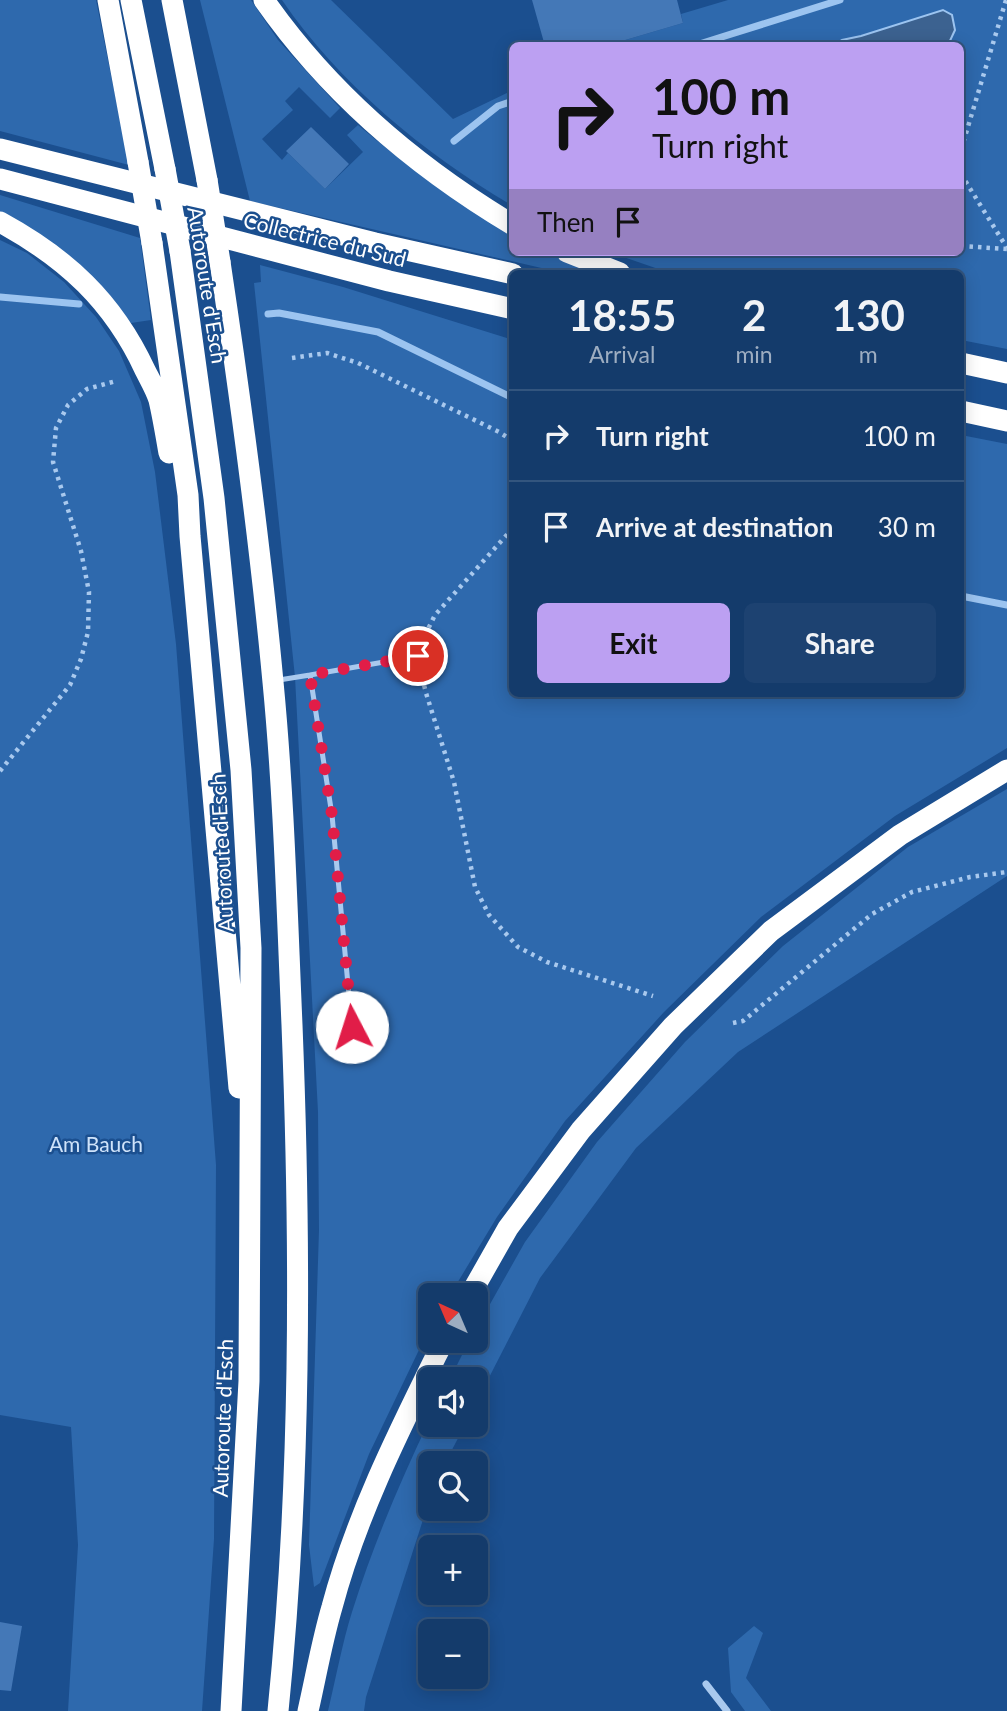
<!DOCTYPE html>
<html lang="en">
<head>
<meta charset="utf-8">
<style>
  body { margin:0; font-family:Lato,sans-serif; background:#1d4271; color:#f1f3f6; height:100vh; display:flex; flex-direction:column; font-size:26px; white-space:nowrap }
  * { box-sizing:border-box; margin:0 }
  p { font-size:23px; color:#9dadc1 }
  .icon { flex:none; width:38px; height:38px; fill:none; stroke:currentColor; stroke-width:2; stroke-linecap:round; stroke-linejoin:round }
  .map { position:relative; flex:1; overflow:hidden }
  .details { position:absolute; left:509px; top:270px; width:455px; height:427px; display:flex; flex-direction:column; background:#143b6b; border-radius:10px; box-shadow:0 4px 18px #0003,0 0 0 2px #33557e }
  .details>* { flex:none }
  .banner { position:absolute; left:509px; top:42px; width:455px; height:214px; border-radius:10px; box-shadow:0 4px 18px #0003,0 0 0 2px #33557e; background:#bca0f2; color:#111; overflow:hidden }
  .needle { width:46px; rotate:316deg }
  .fabs { position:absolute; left:418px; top:1283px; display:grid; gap:14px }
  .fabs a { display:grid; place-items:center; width:70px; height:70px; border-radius:10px; background:#143b6b; box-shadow:0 4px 18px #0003,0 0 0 2px #33557e; font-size:35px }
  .pin { position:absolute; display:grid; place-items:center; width:60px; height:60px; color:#fff; margin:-30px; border:4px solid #fff; border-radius:50%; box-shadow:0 2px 7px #0007 }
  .me { position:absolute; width:77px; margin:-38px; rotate:355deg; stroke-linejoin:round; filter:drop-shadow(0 0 5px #0008) }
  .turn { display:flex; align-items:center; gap:24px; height:147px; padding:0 28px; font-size:32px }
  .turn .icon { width:91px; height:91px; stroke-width:2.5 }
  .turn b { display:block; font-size:49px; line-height:60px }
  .then { display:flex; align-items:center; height:66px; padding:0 28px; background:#0003; gap:14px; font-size:26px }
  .eta { display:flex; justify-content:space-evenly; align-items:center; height:119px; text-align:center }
  .eta b { font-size:42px; font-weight:700; line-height:49px }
  .cta { display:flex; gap:14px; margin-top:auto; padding:14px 28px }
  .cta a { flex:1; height:80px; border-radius:10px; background:#bca0f2; color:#111; font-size:28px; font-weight:700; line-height:80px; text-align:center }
  .cta a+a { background:#1d4271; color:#f1f3f6 }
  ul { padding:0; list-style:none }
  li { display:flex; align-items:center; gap:21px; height:91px; padding:0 28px; border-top:2px solid #33557e }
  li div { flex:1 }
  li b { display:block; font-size:26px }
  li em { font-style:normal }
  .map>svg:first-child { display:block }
</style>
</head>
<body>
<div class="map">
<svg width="1007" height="1711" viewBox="0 0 1007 1711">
  <rect width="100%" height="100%" fill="#1b4f8f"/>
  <path fill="#2e69ad" d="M0,0H96L129,165L0,131Z
    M200,0H251L278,40L340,108L330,118L299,87L285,101L293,110L262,139L282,160L288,153L325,189L363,152L347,135L358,125C407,166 458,203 513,236V252H546L578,267L576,273H563L250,201Z
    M282,0H331L453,119L513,90V206C426,155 339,84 282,0Z
    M728,0H1007V349L961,340V273H670L609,252H961V46L948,45L955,30C924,32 858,30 834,45L605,46L683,23L681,14Z
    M0,195L140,238L151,320L131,323C92,270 57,242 0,212Z
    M0,240L27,253L64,282L96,317L119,351L141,402L155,472L176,644L216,1165L214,1539L202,1711H68L78,1545L71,1427L0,1415Z
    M260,265L343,287L513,340V693H961V435L1007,444V748L895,816L761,917L664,1012L565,1121L497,1217L450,1295H430V1327L369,1454L320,1583L314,1587L309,1545L319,1230L318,1112L295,677L254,283L261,282Z
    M1007,789V876L738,1052L636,1148L540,1278L476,1403V1379H450L469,1341L476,1340V1329L525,1242L597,1142L685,1042L783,946L908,847Z
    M430,1419V1424L465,1425L445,1463H430V1498L366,1697L364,1711H328C336,1678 342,1644 352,1612C373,1545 400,1482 430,1419Z
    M754,1626L763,1633L746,1678L771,1711H745L731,1692L728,1648Z"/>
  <path fill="#3c6290" stroke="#9cc4f0" stroke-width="2" d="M943,10L952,15L955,30L948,45H834L842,40L861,36Z"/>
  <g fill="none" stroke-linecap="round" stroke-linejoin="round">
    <path stroke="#9cc4f0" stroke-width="7" d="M693,46L840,0
      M454,141L498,106L513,101
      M0,297L79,304
      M268,314L279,313L378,332L513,398
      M961,596L1007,605"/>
  </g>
  <path fill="#4478b7" d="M532,0H677L683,23L605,46H545Z
    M311,127L349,164L325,189L286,151Z
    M334,1038H352V1060H334Z
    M0,1622L22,1626L11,1691L0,1690Z"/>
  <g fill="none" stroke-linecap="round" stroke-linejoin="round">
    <path stroke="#a9c9ee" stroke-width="4.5" stroke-dasharray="3.5 5" stroke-linecap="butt" d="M961,150L1006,0
      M961,174L1007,248
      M961,246L1007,249
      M292,358L327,353L358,363L499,432L513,441
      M421,643L435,615L513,528
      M420,669L426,693L454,782L475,887L489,915L518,947L547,962L653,996
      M0,771L70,685L81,659L88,632L89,592L81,551L53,462L56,428L68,405L87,389L116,381
      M733,1023L743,1021L872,914L912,892L970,877L1007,872"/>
    <path stroke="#a9c9ee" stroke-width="5" d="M279,680L310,675
      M352,1027L332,815L310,675L418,656"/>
    <path stroke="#a9c9ee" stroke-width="7" d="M706,1684L727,1711"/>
    <path stroke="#fff" stroke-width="21" d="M108,0L138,162
      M131,0L165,169
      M172,0L207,180
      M264,0C329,93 416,167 513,225
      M0,149L375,243L513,274
      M0,179L389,281L513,309
      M0,222C66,258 113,301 145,370C150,380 156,390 159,400C163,417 166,436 169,453
      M152,243L188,495L190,536L239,1088
      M180,251L214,498L241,770L251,948L249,1381L231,1711
      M567,252L620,273
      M220,262C241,402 260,542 273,682C284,796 287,911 292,1025C301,1253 301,1484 278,1711
      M961,363L1007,373
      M961,411L1007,421
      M470,1295L508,1228L581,1130L673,1026L771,931L900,835L1007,770
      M308,1711C316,1676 322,1641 332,1607C357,1513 401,1427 444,1340"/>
    <path stroke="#fff" stroke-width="21" d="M138,162L152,243
      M165,169L180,251
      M207,180L220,262"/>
  </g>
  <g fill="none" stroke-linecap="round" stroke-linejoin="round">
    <path stroke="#e11d48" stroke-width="12" stroke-dasharray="0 21.6" d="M352,1027L332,815L310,675L418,656"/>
  </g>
  <g text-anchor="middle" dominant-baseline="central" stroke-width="5" stroke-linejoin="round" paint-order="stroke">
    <g font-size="21" fill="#fff" stroke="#1b4f8f">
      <text transform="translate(325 239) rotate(14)">Collectrice du Sud</text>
      <text transform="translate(208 285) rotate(81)">Autoroute d'Esch</text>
      <text transform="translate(221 853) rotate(-93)">Autoroute d'Esch</text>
      <text transform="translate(222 1418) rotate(-88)">Autoroute d'Esch</text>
    </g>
    <g font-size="21" fill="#cfe3fa" stroke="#1b4f8f">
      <text x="96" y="1143">Am Bauch</text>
    </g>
  </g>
</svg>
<div class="fabs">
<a><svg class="needle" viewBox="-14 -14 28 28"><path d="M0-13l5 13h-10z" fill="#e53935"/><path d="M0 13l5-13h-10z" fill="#9dadc1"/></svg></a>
<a><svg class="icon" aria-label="sound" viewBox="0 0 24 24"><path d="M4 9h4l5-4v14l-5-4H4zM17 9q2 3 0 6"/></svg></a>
<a><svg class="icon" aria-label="search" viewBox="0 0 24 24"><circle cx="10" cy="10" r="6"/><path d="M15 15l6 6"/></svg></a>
<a>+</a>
<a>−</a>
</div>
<div class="pin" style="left:418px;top:656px;background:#d93025"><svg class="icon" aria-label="arrive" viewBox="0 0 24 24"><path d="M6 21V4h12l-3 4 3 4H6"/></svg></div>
<svg class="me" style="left:352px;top:1027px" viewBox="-20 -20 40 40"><circle r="19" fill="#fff"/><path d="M0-13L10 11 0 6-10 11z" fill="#e11d48"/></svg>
<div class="banner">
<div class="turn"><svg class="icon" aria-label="right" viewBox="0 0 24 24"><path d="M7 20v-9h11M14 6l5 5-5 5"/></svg><div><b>100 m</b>Turn right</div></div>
<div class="then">Then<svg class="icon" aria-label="arrive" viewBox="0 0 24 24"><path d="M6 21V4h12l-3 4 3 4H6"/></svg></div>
</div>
<section class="details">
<div class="eta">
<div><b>18:55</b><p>Arrival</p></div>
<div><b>2</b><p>min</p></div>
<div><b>130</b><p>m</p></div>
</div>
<ul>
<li><svg class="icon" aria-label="right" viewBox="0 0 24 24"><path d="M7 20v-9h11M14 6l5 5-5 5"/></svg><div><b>Turn right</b></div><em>100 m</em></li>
<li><svg class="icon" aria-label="arrive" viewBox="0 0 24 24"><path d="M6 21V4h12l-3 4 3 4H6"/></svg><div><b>Arrive at destination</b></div><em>30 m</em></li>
</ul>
<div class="cta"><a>Exit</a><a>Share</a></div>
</section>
</div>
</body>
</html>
